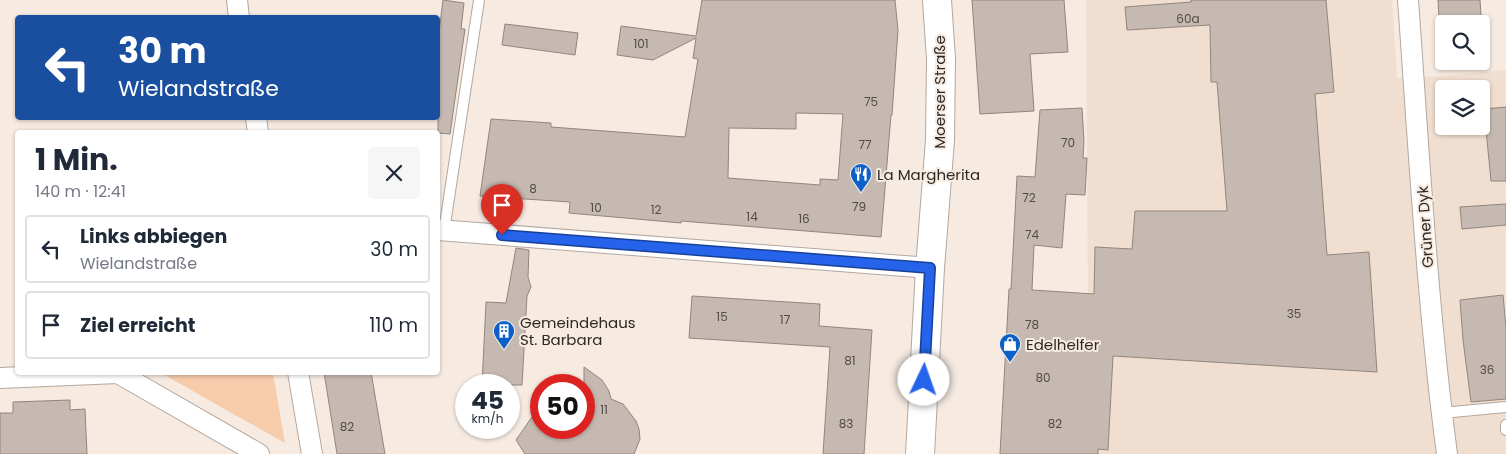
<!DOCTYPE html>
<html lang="de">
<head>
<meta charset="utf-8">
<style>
  body { margin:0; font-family:Poppins,sans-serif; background:#f6f6f7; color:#1f2937; height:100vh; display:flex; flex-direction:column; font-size:19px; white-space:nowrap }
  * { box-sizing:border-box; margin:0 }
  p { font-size:16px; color:#747a83 }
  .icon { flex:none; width:28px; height:28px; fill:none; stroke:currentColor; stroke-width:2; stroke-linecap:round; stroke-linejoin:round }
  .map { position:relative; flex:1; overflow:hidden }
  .sheet { position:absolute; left:15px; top:130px; width:425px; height:245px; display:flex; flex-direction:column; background:#fff; border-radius:5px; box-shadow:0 1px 4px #0004 }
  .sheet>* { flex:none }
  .top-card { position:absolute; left:15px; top:15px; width:425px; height:105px; border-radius:5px; box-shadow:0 1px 4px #0004; background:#1a4fa0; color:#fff; overflow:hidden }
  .tools { position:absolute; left:1435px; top:15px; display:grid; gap:10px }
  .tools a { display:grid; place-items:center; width:55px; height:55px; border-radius:5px; background:#fff; box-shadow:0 1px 4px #0004; font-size:25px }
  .speed { position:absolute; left:455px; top:374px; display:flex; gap:10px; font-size:25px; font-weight:700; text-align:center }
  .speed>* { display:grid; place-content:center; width:65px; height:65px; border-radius:50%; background:#fff; box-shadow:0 1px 4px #0004; line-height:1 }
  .speed small { font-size:12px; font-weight:400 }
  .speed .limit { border:8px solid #d22; background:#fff; color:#111 }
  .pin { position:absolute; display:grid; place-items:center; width:42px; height:42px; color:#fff; margin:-51px -21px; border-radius:50% 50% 50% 0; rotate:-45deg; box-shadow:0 0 5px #0007 }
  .pin .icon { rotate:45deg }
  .me { position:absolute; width:55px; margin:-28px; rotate:3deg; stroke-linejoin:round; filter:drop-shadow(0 0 4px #0008) }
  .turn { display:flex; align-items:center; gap:18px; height:105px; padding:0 20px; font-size:22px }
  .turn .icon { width:65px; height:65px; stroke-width:2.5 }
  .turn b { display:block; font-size:35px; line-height:42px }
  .round { display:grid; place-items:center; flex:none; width:52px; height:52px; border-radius:5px; background:#f6f6f7 }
  .summary { display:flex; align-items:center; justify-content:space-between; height:85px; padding:0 20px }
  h1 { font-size:30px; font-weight:700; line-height:38px }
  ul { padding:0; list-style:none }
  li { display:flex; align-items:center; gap:15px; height:68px; margin:0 10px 8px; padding:0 10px; border:2px solid #e0e1e3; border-radius:5px }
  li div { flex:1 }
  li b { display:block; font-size:19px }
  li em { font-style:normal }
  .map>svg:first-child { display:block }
</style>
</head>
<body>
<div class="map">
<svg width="1506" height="454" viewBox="0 0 1506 454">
  <rect width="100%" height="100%" fill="#f6eae1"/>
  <path fill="#f0ded0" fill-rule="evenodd" d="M1086,0H1392L1397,78L1441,76L1506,70V454H1089ZM1444,89H1481V126H1444Z"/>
  <path fill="#f7ccab" d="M161,373H273L285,443Z"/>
  <path fill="#c5b9b1" stroke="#91867e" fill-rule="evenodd" d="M443,0L464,3L461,29H465L450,134L438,133V40Z
    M702,0H895L898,30L892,115H891L881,237L681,221V223L569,213L570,202L480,196L491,119L551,123V127L685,137L698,59L693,58L696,38L653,60L617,55L621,26L696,36ZM796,113L843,114L838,180L820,179V185L728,178L729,128L796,129Z
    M972,0H1064L1068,52L1030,54L1034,111L980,114Z
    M1191,0H1326L1334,92L1315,94L1327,255L1369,252L1377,372L1113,356L1108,450L1098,449V454H1000L1009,289H1011L1017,176L1035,177L1040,110L1082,108L1084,141L1083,158H1087L1085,195L1066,194L1062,248L1034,245L1032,290L1094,294L1095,247L1132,249L1135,211H1227L1217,82H1211L1210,25L1127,30L1125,7L1191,2Z
    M1438,0H1480L1482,30H1481V24H1444V34L1440,35Z
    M505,24L578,33L575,55L502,45Z
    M1506,107V181H1491L1484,109Z
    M1506,204V225L1462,229L1460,207Z
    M516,248L529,250L528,277L531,287L527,296L522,385H482L486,302L506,303Z
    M1503,295L1506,328V399L1471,402L1463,340L1460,300Z
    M692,296L820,304L819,326L872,330L864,454H823L830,347L689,338Z
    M584,367L602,380L609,391L611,399L623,404L636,421L639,429L640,439L634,454H525L516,440L541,404V428H584Z
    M324,372H371L385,454H337Z
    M70,400V410L85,409L87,454H0V413H13V402Z"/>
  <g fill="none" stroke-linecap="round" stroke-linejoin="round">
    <g stroke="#b3a89f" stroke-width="12">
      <path id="lane" d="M444,231L479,0
        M1442,413L1506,407
        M1506,425V430"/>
    </g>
    <g stroke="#b3a89f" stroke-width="22">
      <path id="street" d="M237,0L239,18
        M1408,0C1419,151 1427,303 1447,454
        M256,118L258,132
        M438,230L930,268
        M298,372L312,454
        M118,373L259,454
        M0,378L118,373"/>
    </g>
    <g stroke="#b3a89f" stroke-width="30">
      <path id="secondary" d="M920,454L930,268L940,140L941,59L937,0"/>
    </g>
    <use href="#lane" stroke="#fff" stroke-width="10"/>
    <use href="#street" stroke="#fff" stroke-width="20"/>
    <use href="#secondary" stroke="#fff" stroke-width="28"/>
  </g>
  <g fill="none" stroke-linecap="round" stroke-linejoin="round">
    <g stroke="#184099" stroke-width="12">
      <path id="route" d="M502,235L930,268L924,380"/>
    </g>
    <use href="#route" stroke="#2563eb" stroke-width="9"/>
  </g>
  <defs>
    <g id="restaurant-pin" transform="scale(1.125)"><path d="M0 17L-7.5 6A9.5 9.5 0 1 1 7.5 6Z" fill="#0c60c9" stroke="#f6eae1"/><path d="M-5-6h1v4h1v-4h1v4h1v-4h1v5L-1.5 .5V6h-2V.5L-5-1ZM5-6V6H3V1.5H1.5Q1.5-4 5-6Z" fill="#fff"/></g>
    <g id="building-pin" transform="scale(1.125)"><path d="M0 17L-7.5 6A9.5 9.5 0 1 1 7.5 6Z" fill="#0c60c9" stroke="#f6eae1"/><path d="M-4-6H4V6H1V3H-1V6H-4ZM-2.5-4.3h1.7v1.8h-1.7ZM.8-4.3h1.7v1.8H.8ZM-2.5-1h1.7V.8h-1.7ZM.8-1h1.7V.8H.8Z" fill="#fff"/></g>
    <g id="shop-pin" transform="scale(1.125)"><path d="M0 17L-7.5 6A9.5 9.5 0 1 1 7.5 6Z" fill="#0c60c9" stroke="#f6eae1"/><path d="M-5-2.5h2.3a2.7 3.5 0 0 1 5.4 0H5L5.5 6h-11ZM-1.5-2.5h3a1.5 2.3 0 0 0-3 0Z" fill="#fff"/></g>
  </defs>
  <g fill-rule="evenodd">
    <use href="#restaurant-pin" x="861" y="174"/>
    <use href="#building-pin" x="504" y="331"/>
    <use href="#shop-pin" x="1010" y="344"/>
  </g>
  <g text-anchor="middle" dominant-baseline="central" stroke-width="4" stroke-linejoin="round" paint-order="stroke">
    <g font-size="12" fill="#524c47">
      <text x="1188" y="18">60a</text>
      <text x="641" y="43">101</text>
      <text x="871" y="101">75</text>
      <text x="1068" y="142">70</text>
      <text x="865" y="144">77</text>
      <text x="533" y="188">8</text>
      <text x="1029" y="197">72</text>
      <text x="859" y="206">79</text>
      <text x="596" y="207">10</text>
      <text x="656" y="209">12</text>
      <text x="752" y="216">14</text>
      <text x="804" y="218">16</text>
      <text x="1032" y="234">74</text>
      <text x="1294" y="313">35</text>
      <text x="722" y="316">15</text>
      <text x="785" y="319">17</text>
      <text x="1032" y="324">78</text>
      <text x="850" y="360">81</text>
      <text x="1487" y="369">36</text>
      <text x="1043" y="377">80</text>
      <text x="604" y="409">11</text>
      <text x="846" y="423">83</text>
      <text x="1055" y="423">82</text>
      <text x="347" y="426">82</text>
    </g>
    <g font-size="15" fill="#2c2824" stroke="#f6eae1">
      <text transform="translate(939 92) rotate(-90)">Moerser Straße</text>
      <text transform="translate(1425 227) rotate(-94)">Grüner Dyk</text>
    </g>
    <g font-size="15" fill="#2c2824" stroke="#f6eae1" text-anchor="start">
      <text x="877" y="174">La Margherita</text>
      <text x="520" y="322">Gemeindehaus<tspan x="520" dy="17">St. Barbara</tspan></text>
      <text x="1026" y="344">Edelhelfer</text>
    </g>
  </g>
</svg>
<div class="tools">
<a><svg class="icon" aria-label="search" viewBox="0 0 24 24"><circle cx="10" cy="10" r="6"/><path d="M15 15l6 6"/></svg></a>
<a><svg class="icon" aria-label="layers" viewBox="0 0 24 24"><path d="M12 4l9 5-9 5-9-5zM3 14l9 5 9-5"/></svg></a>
</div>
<div class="speed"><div>45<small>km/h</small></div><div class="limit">50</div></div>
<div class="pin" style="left:502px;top:235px;background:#d93025"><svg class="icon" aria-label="arrive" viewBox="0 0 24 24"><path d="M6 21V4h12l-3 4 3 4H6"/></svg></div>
<svg class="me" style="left:924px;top:380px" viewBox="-20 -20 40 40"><circle r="19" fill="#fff"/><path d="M0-13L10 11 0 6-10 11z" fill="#2563eb"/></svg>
<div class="top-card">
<div class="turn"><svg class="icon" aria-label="left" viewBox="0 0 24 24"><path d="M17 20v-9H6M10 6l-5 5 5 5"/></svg><div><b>30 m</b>Wielandstraße</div></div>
</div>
<section class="sheet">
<div class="summary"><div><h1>1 Min.</h1><p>140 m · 12:41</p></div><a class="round"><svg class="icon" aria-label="close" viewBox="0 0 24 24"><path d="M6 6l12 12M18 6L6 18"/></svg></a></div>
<ul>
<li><svg class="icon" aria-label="left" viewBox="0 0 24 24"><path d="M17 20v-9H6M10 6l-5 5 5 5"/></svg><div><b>Links abbiegen</b><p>Wielandstraße</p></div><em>30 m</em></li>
<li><svg class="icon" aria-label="arrive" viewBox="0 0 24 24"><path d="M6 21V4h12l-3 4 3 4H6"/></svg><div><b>Ziel erreicht</b></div><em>110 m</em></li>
</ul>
</section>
</div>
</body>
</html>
